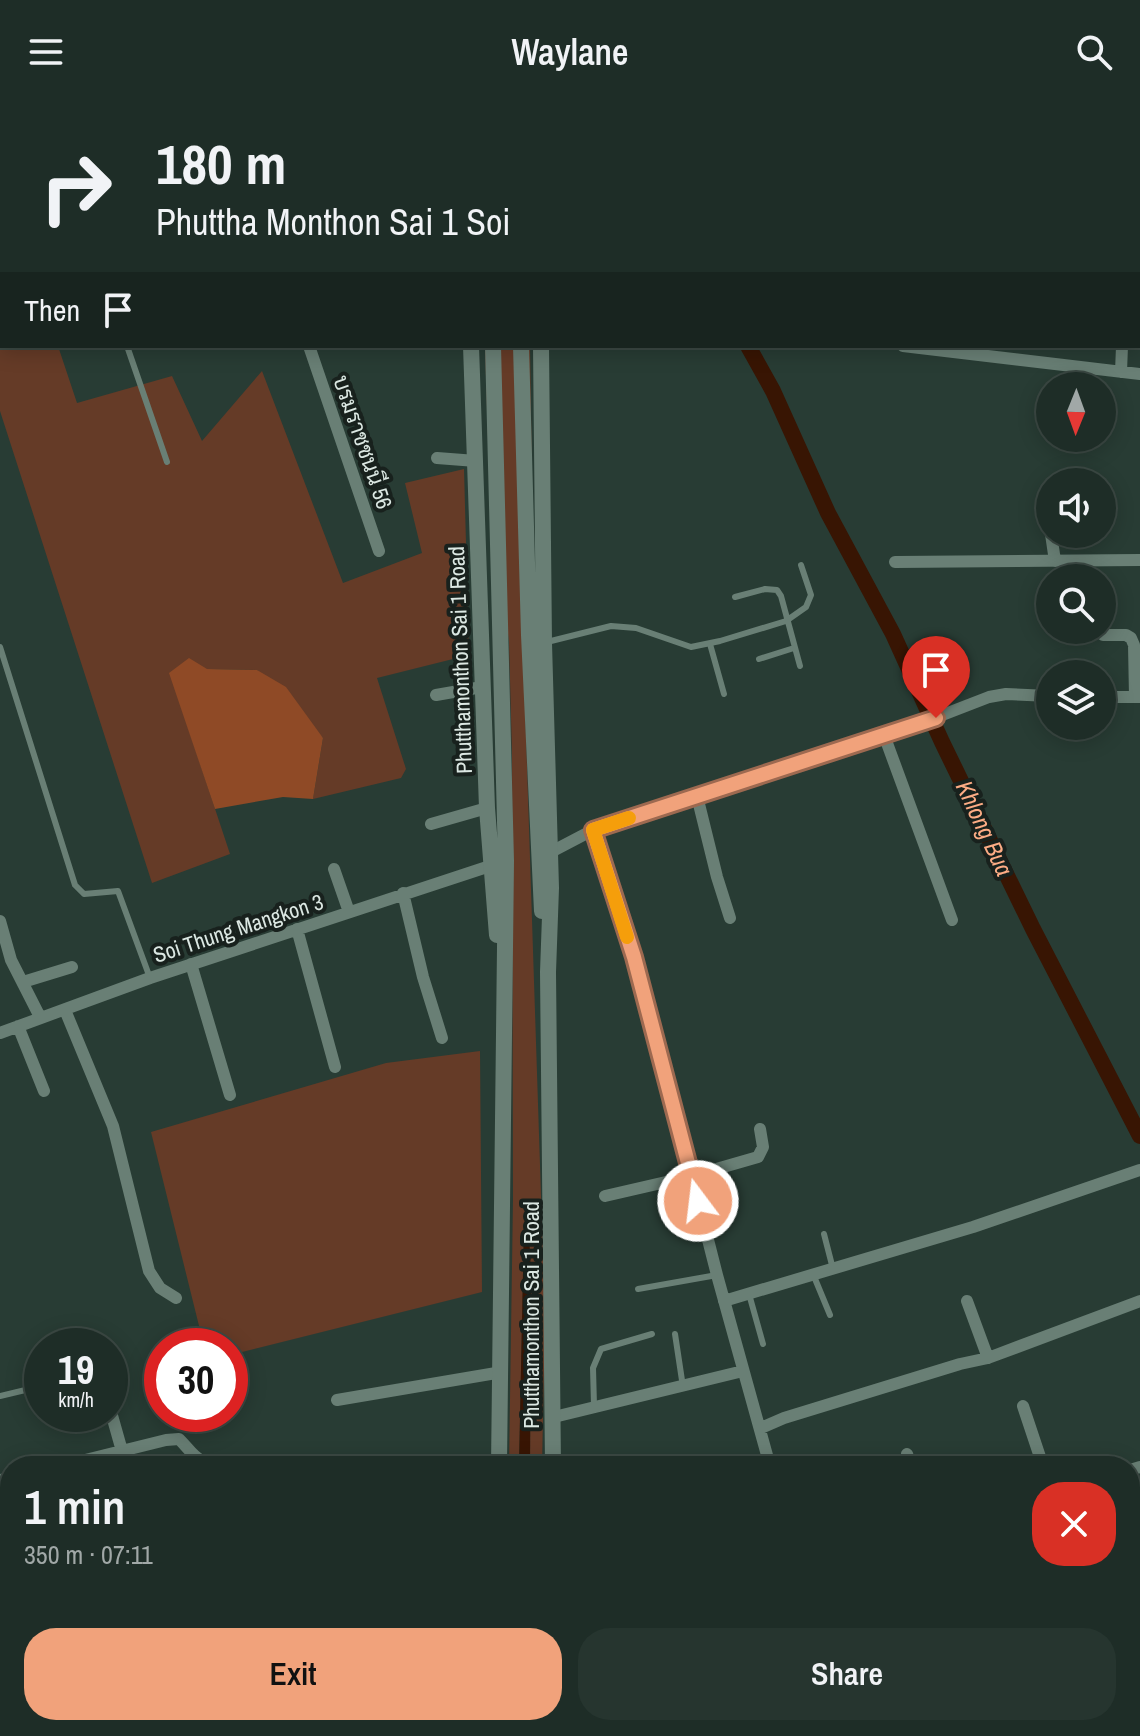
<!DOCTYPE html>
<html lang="en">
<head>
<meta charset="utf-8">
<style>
  body { margin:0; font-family:"Archivo Narrow",Sarabun,sans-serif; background:#26352f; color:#f1f3f6; height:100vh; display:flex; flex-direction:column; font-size:30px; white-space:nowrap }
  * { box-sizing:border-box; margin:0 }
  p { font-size:26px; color:#a1a8a7 }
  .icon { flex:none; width:44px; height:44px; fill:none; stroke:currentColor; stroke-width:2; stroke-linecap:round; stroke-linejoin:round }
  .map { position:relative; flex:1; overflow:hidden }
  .sheet { position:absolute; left:0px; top:1352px; width:1140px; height:280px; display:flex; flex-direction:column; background:#1e2d27; border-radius:32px 32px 0 0; box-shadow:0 4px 20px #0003,0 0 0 2px #3c4944 }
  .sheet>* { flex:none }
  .hud { position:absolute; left:0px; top:0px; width:1140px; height:244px; box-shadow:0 4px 20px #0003,0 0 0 2px #3c4944; background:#1e2d27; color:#f1f3f6; overflow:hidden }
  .needle { width:52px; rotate:181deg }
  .fabs { position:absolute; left:1036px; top:268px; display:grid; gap:16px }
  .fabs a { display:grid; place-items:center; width:80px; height:80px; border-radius:50%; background:#1e2d27; box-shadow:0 4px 20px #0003,0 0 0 2px #3c4944; font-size:40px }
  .speed { position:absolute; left:24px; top:1224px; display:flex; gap:16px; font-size:40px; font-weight:700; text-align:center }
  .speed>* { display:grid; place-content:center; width:104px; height:104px; border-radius:50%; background:#1e2d27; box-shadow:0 4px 20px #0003,0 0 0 2px #3c4944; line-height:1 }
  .speed small { font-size:20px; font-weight:400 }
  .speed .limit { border:12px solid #d22; background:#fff; color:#111 }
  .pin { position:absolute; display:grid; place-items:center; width:68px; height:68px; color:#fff; margin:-82px -34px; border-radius:50% 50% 50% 0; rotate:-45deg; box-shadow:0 0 8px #0007 }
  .pin .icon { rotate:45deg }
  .me { position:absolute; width:88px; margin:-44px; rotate:345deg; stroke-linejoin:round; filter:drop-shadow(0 0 6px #0008) }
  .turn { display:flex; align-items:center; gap:28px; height:168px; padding:0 24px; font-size:36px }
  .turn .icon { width:104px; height:104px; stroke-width:2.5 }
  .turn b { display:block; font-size:56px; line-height:68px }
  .then { display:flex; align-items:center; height:76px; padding:0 24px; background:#0003; gap:16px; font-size:30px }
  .round { display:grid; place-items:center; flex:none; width:84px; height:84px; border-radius:32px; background:#26352f }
  .head { display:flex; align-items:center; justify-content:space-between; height:136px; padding:0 24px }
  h1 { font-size:48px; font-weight:600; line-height:60px }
  .button { display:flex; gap:16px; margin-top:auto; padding:16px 24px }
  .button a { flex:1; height:92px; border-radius:32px; background:#f1a27b; color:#111; font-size:32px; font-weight:600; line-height:92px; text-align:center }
  .button a+a { background:#26352f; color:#f1f3f6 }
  header { display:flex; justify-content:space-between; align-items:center; height:104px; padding:0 24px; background:#1e2d27; font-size:36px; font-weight:600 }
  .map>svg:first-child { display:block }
</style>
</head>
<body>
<header><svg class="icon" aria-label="menu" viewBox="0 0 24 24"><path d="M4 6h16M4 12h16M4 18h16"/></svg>Waylane<svg class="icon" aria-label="search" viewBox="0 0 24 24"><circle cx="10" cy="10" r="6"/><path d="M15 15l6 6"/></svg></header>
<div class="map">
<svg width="1140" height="1632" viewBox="0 0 1140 1632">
  <rect width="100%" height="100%" fill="#283c34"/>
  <path fill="#653b27" d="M0,55L2,242H58L77,299L172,272L202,337L262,267L343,479L422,449L405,379L464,365L469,551L377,574L406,665L401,674L313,695L323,634L257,566L207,565L170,569L230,750L152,779L0,307Z
    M485,242H530L532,376L523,540L545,1214L542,1362H530L531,1172L528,1112L524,1122L519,1362H509L513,1095L512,650L509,538L489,367Z
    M480,947L482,1188L230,1251V1242H204L151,1028L386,959Z"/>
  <path fill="#8f4a26" d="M189,554L207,565L257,566L286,583L323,634L313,695L283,693L215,705L169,569Z"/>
  <path fill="#381503" d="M528,1110L531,1172L530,1362H519L524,1121Z"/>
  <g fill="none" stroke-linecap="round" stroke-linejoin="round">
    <path stroke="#381503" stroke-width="16" d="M626,0L627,2
      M748,242L773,287L828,409L893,530L942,638L1033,825L1140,1032"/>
    <path stroke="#697f75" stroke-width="6" d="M26,0L27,2
      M127,242L167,358
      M735,493L765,485L777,486L781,492L800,562
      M547,538L611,522L636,524L691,543L720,537L786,517L806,503L811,491L801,461
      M710,540L724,590
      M0,543L75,781L84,790L118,787L150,874
      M759,555L794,544
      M824,1130L833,1165
      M813,1170L830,1211
      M638,1185L717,1171
      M749,1190L763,1240
      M675,1230L683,1283
      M110,1266L124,1262
      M0,1292L42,1282
      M594,1302L593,1264L601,1245L652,1230
      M8,1632L6,1622L10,1616"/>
    <path stroke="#697f75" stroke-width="12" d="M123,0L124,2
      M225,0L226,2
      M309,242L379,447
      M903,242L1140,270
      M1121,268L1122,242
      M437,354L476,357
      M1051,430L1055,457
      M895,458L1140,456
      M1103,531H1126L1131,534L1134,541L1135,593
      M436,591L482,583
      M1102,593H1140
      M884,631L952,816
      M697,692L717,773L730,814
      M431,720L487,704
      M593,726L634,853L659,943L717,1171L770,1362
      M551,748L593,726L914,622L989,593L1006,590L1050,592
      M334,765L349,808
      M403,789L423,873L442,934
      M0,817L11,856L40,913
      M297,825L335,963
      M191,860L230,991
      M23,878L72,863
      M65,906L113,1022L149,1167L160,1184L176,1194
      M18,922L44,987
      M0,929L150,874L490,762
      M605,1092L692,1072L758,1053L763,1043L760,1025
      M724,1197L973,1123L1140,1066
      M967,1197L988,1254
      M337,1296L502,1268
      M1023,1302L1043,1362
      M111,1308L122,1347
      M554,1313L743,1267
      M761,1324L784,1314L960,1260L988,1254L1140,1197
      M907,1350L911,1362
      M61,1362L166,1336L179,1335C196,1352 195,1360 222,1358
      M1130,1366L1140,1363
      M0,1376L10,1374
      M0,1483L10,1480
      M1130,1558L1140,1552
      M0,1597L10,1594
      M372,1632L400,1622
      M919,1632L953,1622"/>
    <path stroke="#697f75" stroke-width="16" d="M360,0L377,2
      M487,0V2
      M515,0V2
      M1138,96H1140
      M471,242L487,704L497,831
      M493,242L506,757L499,1362
      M521,242L529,531L542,807
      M541,242L544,539L551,784L548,868L553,1362
      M0,1418L10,1466
      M42,1622L44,1632
      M494,1632V1622
      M547,1632V1622"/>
    <path stroke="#53957d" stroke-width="18" d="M568,0L585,2
      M657,0L673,2
      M838,0L854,2
      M901,0L917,2
      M1138,37H1140
      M1138,64H1140"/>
  </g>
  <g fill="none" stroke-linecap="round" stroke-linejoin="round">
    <g stroke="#9d6950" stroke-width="20">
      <path id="route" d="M698,1097L634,853L593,726L936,614"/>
    </g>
    <use href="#route" stroke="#f1a27b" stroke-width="14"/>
    <path stroke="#f59e0b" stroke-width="14" d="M627,833L593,726L629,714"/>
  </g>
  <g text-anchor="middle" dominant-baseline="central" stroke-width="8" stroke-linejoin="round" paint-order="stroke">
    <g font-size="22" fill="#dce8e3" stroke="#18211d">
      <text transform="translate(363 338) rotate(71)">บรมราชชนนี 56</text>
      <text transform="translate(460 556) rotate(-92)">Phutthamonthon Sai 1 Road</text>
      <text transform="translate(238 824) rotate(-18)">Soi Thung Mangkon 3</text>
      <text transform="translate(531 1211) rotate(-90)">Phutthamonthon Sai 1 Road</text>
    </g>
    <g font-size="24" font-style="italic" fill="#fcac85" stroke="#18211d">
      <text transform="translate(985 724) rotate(65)">Khlong Bua</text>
    </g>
  </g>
</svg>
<div class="fabs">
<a><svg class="needle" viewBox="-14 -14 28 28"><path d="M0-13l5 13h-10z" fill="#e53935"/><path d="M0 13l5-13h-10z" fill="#a1a8a7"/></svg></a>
<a><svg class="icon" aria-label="sound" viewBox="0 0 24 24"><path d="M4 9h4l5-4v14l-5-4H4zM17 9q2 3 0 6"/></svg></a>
<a><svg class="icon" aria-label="search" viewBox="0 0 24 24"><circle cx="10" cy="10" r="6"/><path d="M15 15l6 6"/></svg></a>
<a><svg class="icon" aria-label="layers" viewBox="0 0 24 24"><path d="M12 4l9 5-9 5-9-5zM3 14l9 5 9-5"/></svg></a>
</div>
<div class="speed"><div>19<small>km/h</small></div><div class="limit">30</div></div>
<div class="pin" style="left:936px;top:614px;background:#d93025"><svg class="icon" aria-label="arrive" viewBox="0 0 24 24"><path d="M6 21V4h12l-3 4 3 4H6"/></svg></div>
<svg class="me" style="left:698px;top:1097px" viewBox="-20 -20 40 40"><circle r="17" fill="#f1a27b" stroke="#fff" stroke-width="3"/><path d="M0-11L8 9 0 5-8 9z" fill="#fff"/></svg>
<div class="hud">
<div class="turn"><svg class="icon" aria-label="right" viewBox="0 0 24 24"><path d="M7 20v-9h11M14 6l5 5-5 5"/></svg><div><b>180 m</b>Phuttha Monthon Sai 1 Soi</div></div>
<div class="then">Then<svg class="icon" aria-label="arrive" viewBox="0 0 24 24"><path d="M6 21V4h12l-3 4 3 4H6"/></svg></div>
</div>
<section class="sheet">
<div class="head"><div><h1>1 min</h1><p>350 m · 07:11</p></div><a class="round" style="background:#d93025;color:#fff"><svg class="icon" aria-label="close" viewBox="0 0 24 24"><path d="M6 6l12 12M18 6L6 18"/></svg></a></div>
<div class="button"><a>Exit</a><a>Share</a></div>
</section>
</div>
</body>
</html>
